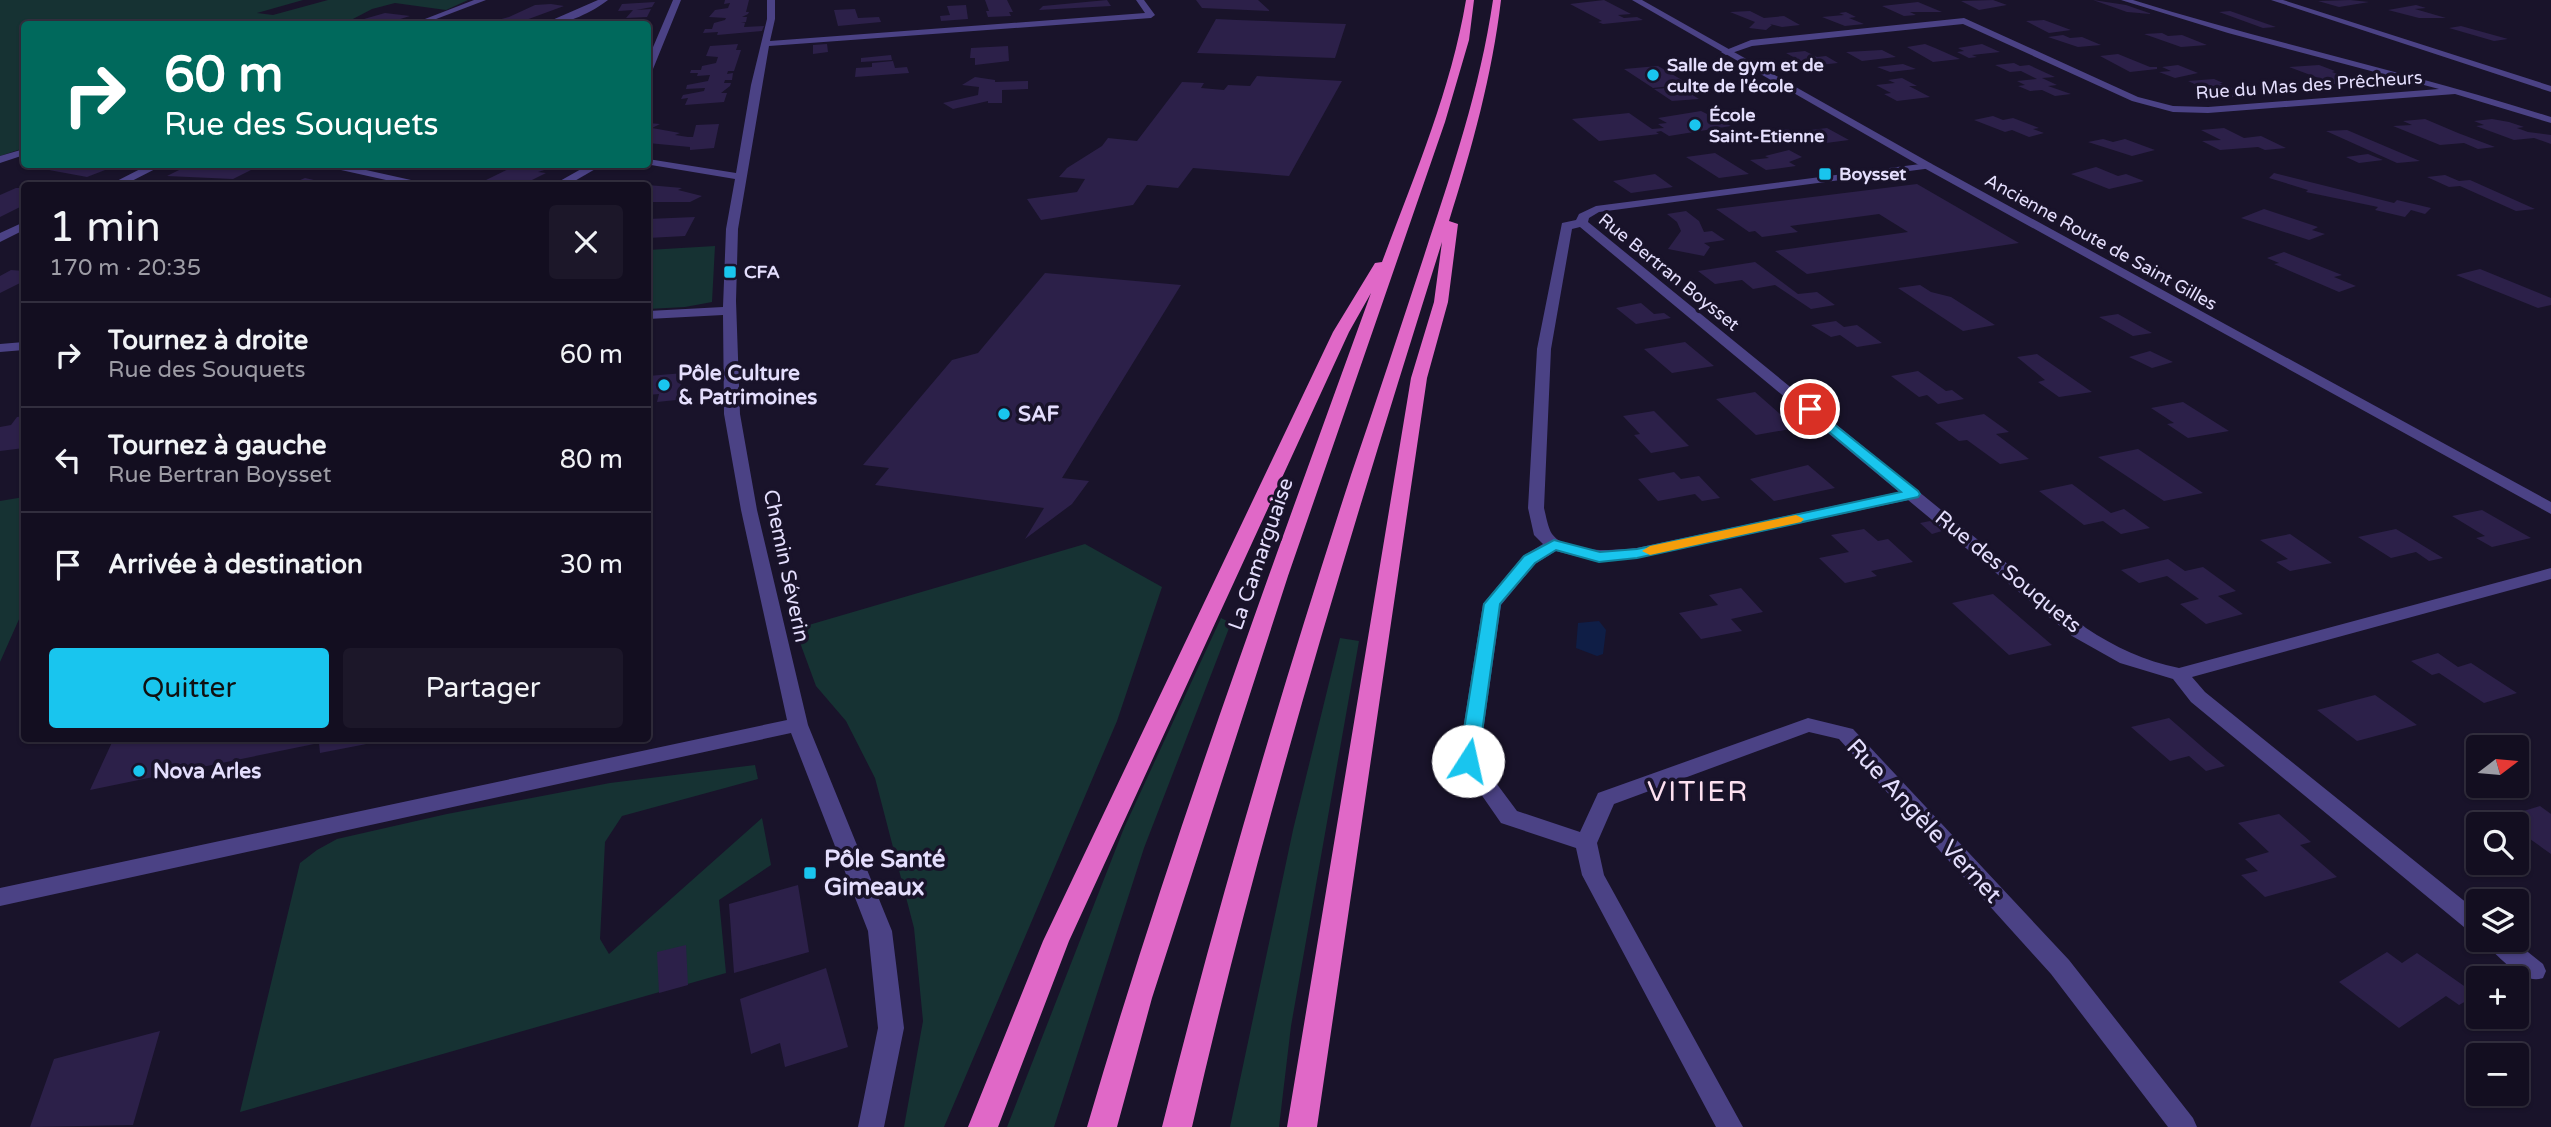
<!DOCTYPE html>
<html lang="fr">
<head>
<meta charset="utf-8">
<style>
  body { margin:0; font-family:"Varela Round",sans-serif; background:#1c1729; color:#f1f3f6; height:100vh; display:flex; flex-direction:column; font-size:26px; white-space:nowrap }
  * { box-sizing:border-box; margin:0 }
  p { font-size:23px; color:#9d9ca5 }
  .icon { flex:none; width:38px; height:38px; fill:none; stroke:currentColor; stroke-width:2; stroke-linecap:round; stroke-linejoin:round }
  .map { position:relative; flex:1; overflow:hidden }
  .drawer { position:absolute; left:21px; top:182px; width:630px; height:560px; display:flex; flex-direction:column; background:#130e20; border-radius:7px; box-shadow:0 2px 5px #0004,0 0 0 2px #322e3e }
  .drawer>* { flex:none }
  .top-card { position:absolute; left:21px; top:21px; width:630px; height:147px; border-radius:7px; box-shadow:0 2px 5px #0004,0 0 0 2px #322e3e; background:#00695c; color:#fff; overflow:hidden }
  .needle { width:46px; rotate:74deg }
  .fabs { position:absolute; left:2466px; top:735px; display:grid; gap:14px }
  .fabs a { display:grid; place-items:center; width:63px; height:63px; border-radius:7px; background:#130e20; box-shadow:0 2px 5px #0004,0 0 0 2px #322e3e; font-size:35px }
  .pin { position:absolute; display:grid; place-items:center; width:60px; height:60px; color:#fff; margin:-30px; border:4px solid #fff; border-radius:50%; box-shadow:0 2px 7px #0007 }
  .me { position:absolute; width:77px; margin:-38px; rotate:10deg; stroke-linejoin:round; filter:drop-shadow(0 0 5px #0008) }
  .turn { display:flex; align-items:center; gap:24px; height:147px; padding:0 28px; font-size:32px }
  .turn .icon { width:91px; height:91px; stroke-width:2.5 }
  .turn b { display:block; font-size:49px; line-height:60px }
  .round { display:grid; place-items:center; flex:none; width:74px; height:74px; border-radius:7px; background:#1c1729 }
  .head { display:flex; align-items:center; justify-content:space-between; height:119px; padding:0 28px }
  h1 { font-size:42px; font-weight:600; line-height:52px }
  .cta { display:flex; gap:14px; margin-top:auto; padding:14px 28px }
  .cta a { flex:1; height:80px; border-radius:7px; background:#19c5ee; color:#111; font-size:28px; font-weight:600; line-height:80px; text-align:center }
  .cta a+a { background:#1c1729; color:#f1f3f6 }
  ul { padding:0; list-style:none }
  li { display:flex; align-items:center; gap:21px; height:105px; padding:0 28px; border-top:2px solid #322e3e }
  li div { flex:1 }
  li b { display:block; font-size:26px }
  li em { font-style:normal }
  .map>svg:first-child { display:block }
</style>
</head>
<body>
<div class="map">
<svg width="2551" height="1127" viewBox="0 0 2551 1127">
  <rect width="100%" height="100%" fill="#19132a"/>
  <path fill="#163233" d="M0,0H303L257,13L273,15L328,0H468L446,10L395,3L372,9L351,20L367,24H24V148L0,156Z
    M715,246L712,302L685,307L648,309V250Z
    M24,497V608L0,662V501Z
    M1085,544L1162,587L1117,721L944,1127H904L923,1021L914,928L875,778L846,721L816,686L795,629Z
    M1221,618L1231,623L1144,848L1054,1127H1007L1124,828Z
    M1340,638L1359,641L1291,1026L1279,1127H1230L1293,830Z
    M755,765L758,779L622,816L605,842L600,939L609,954L762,818L771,865L719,900L726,973L240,1112L300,863L317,850L337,839L447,814L610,783Z"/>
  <path fill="#0f1e46" d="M1599,621L1606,630L1603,654L1597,656L1576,648L1578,623Z"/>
  <path fill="#2c2049" d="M725,0H749L746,12H749L748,14L742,17H747L746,22L741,23H745L744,27L764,26L762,31L717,35L718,32L703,33L705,29H712L714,23L725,20L726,18L709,17L715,10L728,8L730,3L724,4Z
    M985,0H1007L1013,12H1009L1011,16L988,17L986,11H989Z
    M1107,0L1111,6L1039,10L1043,6Z
    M1196,0H1258L1270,11L1202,8Z
    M1604,0L1631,14L1618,15L1624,18L1637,17L1643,20L1603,24L1598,22L1602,21L1570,4Z
    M1993,0L2007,5L1979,10L1961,1Z
    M2093,0L2126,5L2152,14L2127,12Z
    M2350,0L2369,2L2339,7L2318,1Z
    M655,2L652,7L636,10L651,9L647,17L626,18L633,10L618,11L622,4Z
    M1918,2L1942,12H1910L1916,15L1904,16L1882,6Z
    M551,4L564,6L515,24H483L509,17L535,5Z
    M966,5L968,19L941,21L940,16L950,15L947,6Z
    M2416,5L2426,8L2415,9L2446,18H2419L2388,10Z
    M855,9L858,18L879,17L881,22L838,26L834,10Z
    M1750,11L1764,18L1784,16L1800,25L1782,27L1770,24L1772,25L1766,30L1749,28L1755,22L1730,12Z
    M2230,11L2276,27L2263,28L2219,12Z
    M1846,12L1856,17L1849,18L1864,24L1845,26L1822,17L1844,15L1839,13Z
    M385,13L410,16L384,24H375L381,22L364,19Z
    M1216,19L1237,20L1346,24L1335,58L1197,53Z
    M2044,20L2071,30L2049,33L2026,21Z
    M2461,26L2508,39L2494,41L2449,28Z
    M2162,33L2168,36L2182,35L2207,45L2181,47L2144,34Z
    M2063,35L2070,38L2082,37L2101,45L2078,47L2048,37Z
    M738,44L736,50H741L734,71H728L727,74L733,73L732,80H725L724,83H731L730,86L721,93H727L724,102L685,105L688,98L681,99L683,95L704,91L705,88L686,89L687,85L708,81L710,75L697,76L698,73H690L691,70H701L702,66L716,63L718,57L706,56L710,46Z
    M827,44L828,52L813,54V45Z
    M1925,44L1935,48L1960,59L1933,62L1907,47Z
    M1982,44L2000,52L1972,55L1977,57L1969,58L1957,52L1964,51L1958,48Z
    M1008,46L1009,61L975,65V58H970L971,48Z
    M1882,50L1896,57L1862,61L1846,52Z
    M1805,51L1817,57L1826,56L1838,63L1810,66L1786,53Z
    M2118,54L2150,67H2157V69L2130,72L2100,56Z
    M891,55L892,60L861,62V58Z
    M893,61L895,68L907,67L909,73L855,77L856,68L872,67V63Z
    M2014,63L2020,66L2029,65L2055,77L2042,78L2057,85L2048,86L2071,94L2055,96L2042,90L2030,91L2018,86L2025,85L2017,81L2037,79L2021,71L2010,72L1995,65Z
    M1903,64L1916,69L1890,72L1877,67Z
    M2178,65L2198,73L2175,78L2159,72L2171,71L2162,67Z
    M2319,65L2335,71L2332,72L2366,84L2340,86L2289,67Z
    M1658,66L1682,80L1688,84L1653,88L1624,69Z
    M1257,76L1342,81L1289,176L1193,168L1178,188L1147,185L1133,205L1041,220L1027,199L1077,192L1085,179L1059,177L1067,168L1102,146L1108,138L1137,141L1182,82L1204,83L1201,88L1224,90L1228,85L1250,86Z
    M975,77L995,80V82L1028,81V89L1002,90V103H988V101L953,109L943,103L978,95L979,87L962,85Z
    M1902,78L1917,86H1909L1930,97L1897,101L1884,94L1891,93L1876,85L1895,83L1888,80Z
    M2214,79L2223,83H2219L2250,95L2225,98L2188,81Z
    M1680,87L1699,99L1672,101L1654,89Z
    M1701,111L1731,126L1669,136L1661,131L1656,132L1659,134L1599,141L1572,119L1629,113L1652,129L1664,128L1658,124L1667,123L1658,118Z
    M1993,116L2003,120L2013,118L2039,128L2033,129L2044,133L2029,137L2012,130L2005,132L1974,120Z
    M2425,119L2458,133L2495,147L2478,149L2464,143L2440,145L2393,126L2412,125L2403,121Z
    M2492,119L2509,122L2524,127L2517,128L2528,132L2551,135V144L2534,138L2514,140L2476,126L2484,125L2474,121Z
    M648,123L660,124L652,128L680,133L675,135L688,137H693L696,125L719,124L714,148L690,150V147L648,143Z
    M1827,128L1849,140L1826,143L1820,140H1796L1778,130L1788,129L1794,132Z
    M2224,128L2244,138L2261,136L2286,148L2265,150L2258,147L2220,150L2202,141L2221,140L2201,130Z
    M2347,130L2420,161L2397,163L2326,131Z
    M2103,139L2113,142L2125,139L2155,150L2132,156L2088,142Z
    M1789,150L1802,157L1789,162L1796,166L1766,170L1750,160L1769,158L1765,156Z
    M1715,153L1749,174L1719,178L1686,157Z
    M2368,154L2383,160L2359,163L2346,157Z
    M65,164H118V165L87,177L49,170Z
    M519,164L554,167L538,172L546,173L530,181L521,180L514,186L486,180Z
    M185,167L217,169L251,170L233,179L167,176Z
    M2096,167L2118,176L2126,174L2144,181L2109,189L2071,174Z
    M2274,173L2394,203L2397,200L2431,208L2425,214L2411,210L2405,217L2375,210L2378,207L2306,192L2308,190L2269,178Z
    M1655,174L1673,187L1631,193L1613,181Z
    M2445,175L2459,181L2470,180L2535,209L2516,211L2460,186L2449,187L2427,177Z
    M305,178L327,183L321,186H286Z
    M1917,184L2019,243L1807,274L1775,251L1908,232L1879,214L1790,226L1798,232L1762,237L1755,231L1749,232L1716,209Z
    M648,185L682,188L678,190L702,196L690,202H648Z
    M16,188H24V205L0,217V195Z
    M2264,209L2318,227L2312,230L2325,234L2309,240L2241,218Z
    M1686,211L1699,221L1704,232L1712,231L1725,240L1704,243L1710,247L1704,256L1668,249L1681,231L1677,222L1667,214Z
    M695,217L685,236L648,238V219Z
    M2284,252L2342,275L2334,277L2356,286L2339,292L2274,264L2279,263L2267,258Z
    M1755,262L1798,294L1817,292L1835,305L1811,309L1775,285L1753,289L1742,280L1715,284L1698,271Z
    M2480,269L2551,298V305L2538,308L2456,275Z
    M11,270L24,271V278L22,280L24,281L0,293V276Z
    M1045,273L1181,285L1062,478L1089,481L1072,504L1025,539L1044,508L875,485L889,468L863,465L952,360L978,353Z
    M1920,285L1931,292L1951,297L1995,325L1963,331L1898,288Z
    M1641,303L1654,314L1664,313L1671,318L1636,324L1616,308Z
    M2118,314L2152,333L2133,336L2099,317Z
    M1836,321L1844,327L1857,325L1882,343L1857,347L1840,335L1831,337L1811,325Z
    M1685,342L1714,366L1672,373L1644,349Z
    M2150,351L2173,362L2152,368L2129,357Z
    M2037,354L2092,392L2059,397L2038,382L2045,380L2017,357Z
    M1918,371L1946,391L1952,390L1964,399L1938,404L1927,395L1919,397L1891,376Z
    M684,373L676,400L657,402L659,394L648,395V376Z
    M1755,392L1796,428L1756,435L1716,399Z
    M2183,402L2229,431L2188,438L2167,424L2174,423L2151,408Z
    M1654,411L1689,446L1651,453L1634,435L1640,434L1623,416Z
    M1984,414L2009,432L1996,434L2029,459L2000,464L1967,440L1959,441L1935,423Z
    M24,416V448L0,451V427L11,425L17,417Z
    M2138,449L2203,493L2164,501L2098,457Z
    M1808,465L1835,488L1774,501L1750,479Z
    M1674,472L1681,479L1699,476L1720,498L1702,501L1695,494L1658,501L1638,479Z
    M2072,484L2111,513L2124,509L2150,528L2121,534L2103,521L2084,525L2039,491Z
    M2482,510L2531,538L2492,547L2476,538L2485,536L2452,516Z
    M1930,521L1942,531L1932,534L1920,523Z
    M1864,529L1878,541L1888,539L1913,562L1871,571L1877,576L1845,583L1819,558L1849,552L1831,535Z
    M2396,529L2443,558L2429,561L2416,552L2391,558L2358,537Z
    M2290,534L2332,563L2290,571L2276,562L2288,559L2260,540Z
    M2168,559L2185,571L2203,567L2236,591L2218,596L2243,614L2206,624L2180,604L2199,599L2167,576L2139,583L2121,570Z
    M1741,588L1763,612L1731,619L1742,631L1701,639L1679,613L1718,605L1709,595Z
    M1993,594L2052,645L2009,655L1952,603Z
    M2438,653L2458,667L2471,663L2517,693L2484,703L2439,673L2432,675L2411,661Z
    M2375,695L2417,725L2357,741L2317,710Z
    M2169,718L2208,752L2225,766L2206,771L2189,756L2170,761L2131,727Z
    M114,738H387V740L320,753L319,743L90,790Z
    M2540,806L2551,814V854L2523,834L2516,835V824H2496L2491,821Z
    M2279,814L2311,842L2300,845L2337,877L2265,897L2241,875L2258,871L2245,859L2269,852L2238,823Z
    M798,885L809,952L734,973L729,904Z
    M686,945L688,985L659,993L657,952Z
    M2387,952L2402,963L2417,953L2477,995L2459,1005L2446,996L2399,1028L2339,982Z
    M826,968L848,1047L785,1067L780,1043L751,1054L740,999Z
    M160,1031L133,1125L30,1127L54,1059Z"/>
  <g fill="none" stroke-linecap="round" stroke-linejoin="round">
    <path fill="#4b4285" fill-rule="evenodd" d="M474,0H486L423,24H412Z
      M598,0H608C591,13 564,26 543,24Z
      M673,0H681L653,69L648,72V59Z
      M767,0H775V19L770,41L1145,13L1136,0H1144L1155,15L1151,18L769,46L738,229L736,301L740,414L757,510L808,725L892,931L904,1028L884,1127H858L878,1028L868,931L791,733L0,906V888L787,720L741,510L724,414L723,315L648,319V311L723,307L726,229L735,179L645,164H648V159L736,173L751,85L767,19Z
      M2121,0H2133C2272,43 2413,73 2551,117V123L2455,94L2208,113L2173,112L2132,101L1963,24L1752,46L1726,55L1721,52L1751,40L1964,18L2138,97L2173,106L2208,107L2439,89L2228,33Z
      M2271,0H2283L2551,86V92Z
      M24,149V155L0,163V156Z
      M1928,163L1932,164V168L1599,212L1589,218L1588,222L2086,628C2115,647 2144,661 2179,668L2551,568V579L2192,677L2205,692L2478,912V934L2470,932L2191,702L2173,679L2120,663L2072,636L1908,500L1637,558L1599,562L1556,551L1535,564L1501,605L1479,760L1517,811L1580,832L1598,793L1808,718L1853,729L2069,960L2193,1118L2197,1127H2168L2051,974L1839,739L1809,732L1614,804L1597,843L1604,875L1743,1127H1716L1582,875L1576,848L1501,823L1458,761L1483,604L1523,556L1543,544L1534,535L1528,508L1537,349L1562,223L1576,220L1579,214L1596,206ZM1580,227L1899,492L1637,548C1615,550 1568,555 1552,534C1548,528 1546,516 1544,508L1551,349L1572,229Z
      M150,164H165L122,186H107Z
      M314,164H339L438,186H413Z
      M590,164H604L566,186H551Z
      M24,222V230L0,242V233Z
      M24,342V350L0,352V344Z
      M2484,940H2513L2543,964L2546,971L2543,978C2523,985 2502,959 2488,947Z"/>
    <path fill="#4b4285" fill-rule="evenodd" d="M1632,0H1642L1932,164L2551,502V514L1924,168Z"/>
    <path fill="#e068c7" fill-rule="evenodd" d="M1466,0H1474L1469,40L1445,122L1288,576L1152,998L1117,1127H1087C1169,845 1271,569 1371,293L1349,332L1069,941L998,1127H968L1043,941L1333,332L1375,263L1382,262C1414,177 1451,90 1466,0Z
      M1493,0H1501C1492,76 1472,148 1449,221L1458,224L1448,302L1427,378L1317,1127H1287L1411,378L1434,302L1442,242C1350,535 1260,828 1192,1127H1162C1217,907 1281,690 1351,475C1376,402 1400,329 1424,256C1452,171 1480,89 1493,0Z"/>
  </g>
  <path fill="#19c5ee" stroke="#10809b" stroke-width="2" d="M1810,405L1918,491L1920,494L1918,497L1637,558L1599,562L1556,550L1535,563L1500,604L1478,761L1475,766H1462L1459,761L1484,604L1524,556L1554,540L1600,552L1637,549L1901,492L1805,412L1803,409Z"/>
  <path fill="#f59e0b" d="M1796,515L1804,519L1801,522L1650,555L1642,551L1650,546Z"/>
  <g fill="#19c5ee" stroke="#19132a" stroke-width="2.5">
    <circle cx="1653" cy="75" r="7"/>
    <circle cx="1695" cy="125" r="7"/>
    <rect x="1818" y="167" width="14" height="14" rx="3.5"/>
    <rect x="723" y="265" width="14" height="14" rx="3.5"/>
    <circle cx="664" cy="385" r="7"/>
    <circle cx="1004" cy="414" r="7"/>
    <circle cx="139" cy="771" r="7"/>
    <rect x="803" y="866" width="14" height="14" rx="3.5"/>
  </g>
  <g text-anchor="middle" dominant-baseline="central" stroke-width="7" stroke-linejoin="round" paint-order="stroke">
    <g font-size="18" font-weight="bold" fill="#e4defd" stroke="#19132a" text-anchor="start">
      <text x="1667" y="65">Salle de gym et de<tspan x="1667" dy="21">culte de l'école</tspan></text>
      <text x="1709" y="115">École<tspan x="1709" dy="21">Saint-Etienne</tspan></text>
      <text x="1839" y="174">Boysset</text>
      <text x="744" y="272">CFA</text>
    </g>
    <g font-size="18" fill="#e4defd" stroke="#19132a">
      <text transform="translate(2309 85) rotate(-4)">Rue du Mas des Prêcheurs</text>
      <text transform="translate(2101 242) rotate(29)">Ancienne Route de Saint Gilles</text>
      <text transform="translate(1669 272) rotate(39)">Rue Bertran Boysset</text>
    </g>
    <g font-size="21" font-weight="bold" fill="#e4defd" stroke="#19132a" text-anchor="start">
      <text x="678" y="373">Pôle Culture<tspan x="678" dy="24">&amp; Patrimoines</tspan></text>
      <text x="1018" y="414">SAF</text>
      <text x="153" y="771">Nova Arles</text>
    </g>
    <g font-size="21" fill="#e4defd" stroke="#19132a">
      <text transform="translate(1261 554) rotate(-71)">La Camarguaise</text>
      <text transform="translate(786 566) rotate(78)">Chemin Séverin</text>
      <text transform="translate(2008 572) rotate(39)">Rue des Souquets</text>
    </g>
    <g font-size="24" fill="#e4defd" stroke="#19132a">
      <text transform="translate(1924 821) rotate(47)">Rue Angèle Vernet</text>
    </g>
    <g font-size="24" font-weight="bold" fill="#e4defd" stroke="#19132a" text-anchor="start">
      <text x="824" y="859">Pôle Santé<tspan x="824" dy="28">Gimeaux</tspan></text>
    </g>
    <g font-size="28" letter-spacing="2" fill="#fde0f0" stroke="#19132a">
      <text x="1698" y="792">VITIER</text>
    </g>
  </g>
</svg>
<div class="fabs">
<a><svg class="needle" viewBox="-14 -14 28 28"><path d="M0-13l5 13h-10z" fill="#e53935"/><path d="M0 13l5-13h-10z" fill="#9d9ca5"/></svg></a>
<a><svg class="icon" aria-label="search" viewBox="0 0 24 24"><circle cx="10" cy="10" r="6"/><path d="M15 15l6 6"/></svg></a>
<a><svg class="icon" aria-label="layers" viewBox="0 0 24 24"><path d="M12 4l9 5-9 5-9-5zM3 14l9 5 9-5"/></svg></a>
<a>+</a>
<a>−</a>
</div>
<div class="pin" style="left:1810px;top:409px;background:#d93025"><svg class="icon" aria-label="arrive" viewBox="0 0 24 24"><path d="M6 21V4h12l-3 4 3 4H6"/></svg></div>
<svg class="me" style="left:1468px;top:761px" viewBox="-20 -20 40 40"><circle r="19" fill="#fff"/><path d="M0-13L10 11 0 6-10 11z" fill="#19c5ee"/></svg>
<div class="top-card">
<div class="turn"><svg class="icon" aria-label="right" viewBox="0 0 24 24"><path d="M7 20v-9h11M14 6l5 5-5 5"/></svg><div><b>60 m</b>Rue des Souquets</div></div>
</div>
<section class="drawer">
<div class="head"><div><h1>1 min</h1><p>170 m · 20:35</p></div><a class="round"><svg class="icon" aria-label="close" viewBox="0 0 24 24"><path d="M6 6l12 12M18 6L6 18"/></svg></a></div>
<ul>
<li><svg class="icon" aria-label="right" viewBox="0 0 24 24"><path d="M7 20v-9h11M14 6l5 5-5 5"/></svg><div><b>Tournez à droite</b><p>Rue des Souquets</p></div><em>60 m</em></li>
<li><svg class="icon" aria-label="left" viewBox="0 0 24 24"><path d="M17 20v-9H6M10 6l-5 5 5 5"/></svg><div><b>Tournez à gauche</b><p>Rue Bertran Boysset</p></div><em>80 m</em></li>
<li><svg class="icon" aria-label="arrive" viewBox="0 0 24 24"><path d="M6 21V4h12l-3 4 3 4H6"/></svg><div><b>Arrivée à destination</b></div><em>30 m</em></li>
</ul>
<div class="cta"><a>Quitter</a><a>Partager</a></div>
</section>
</div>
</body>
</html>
